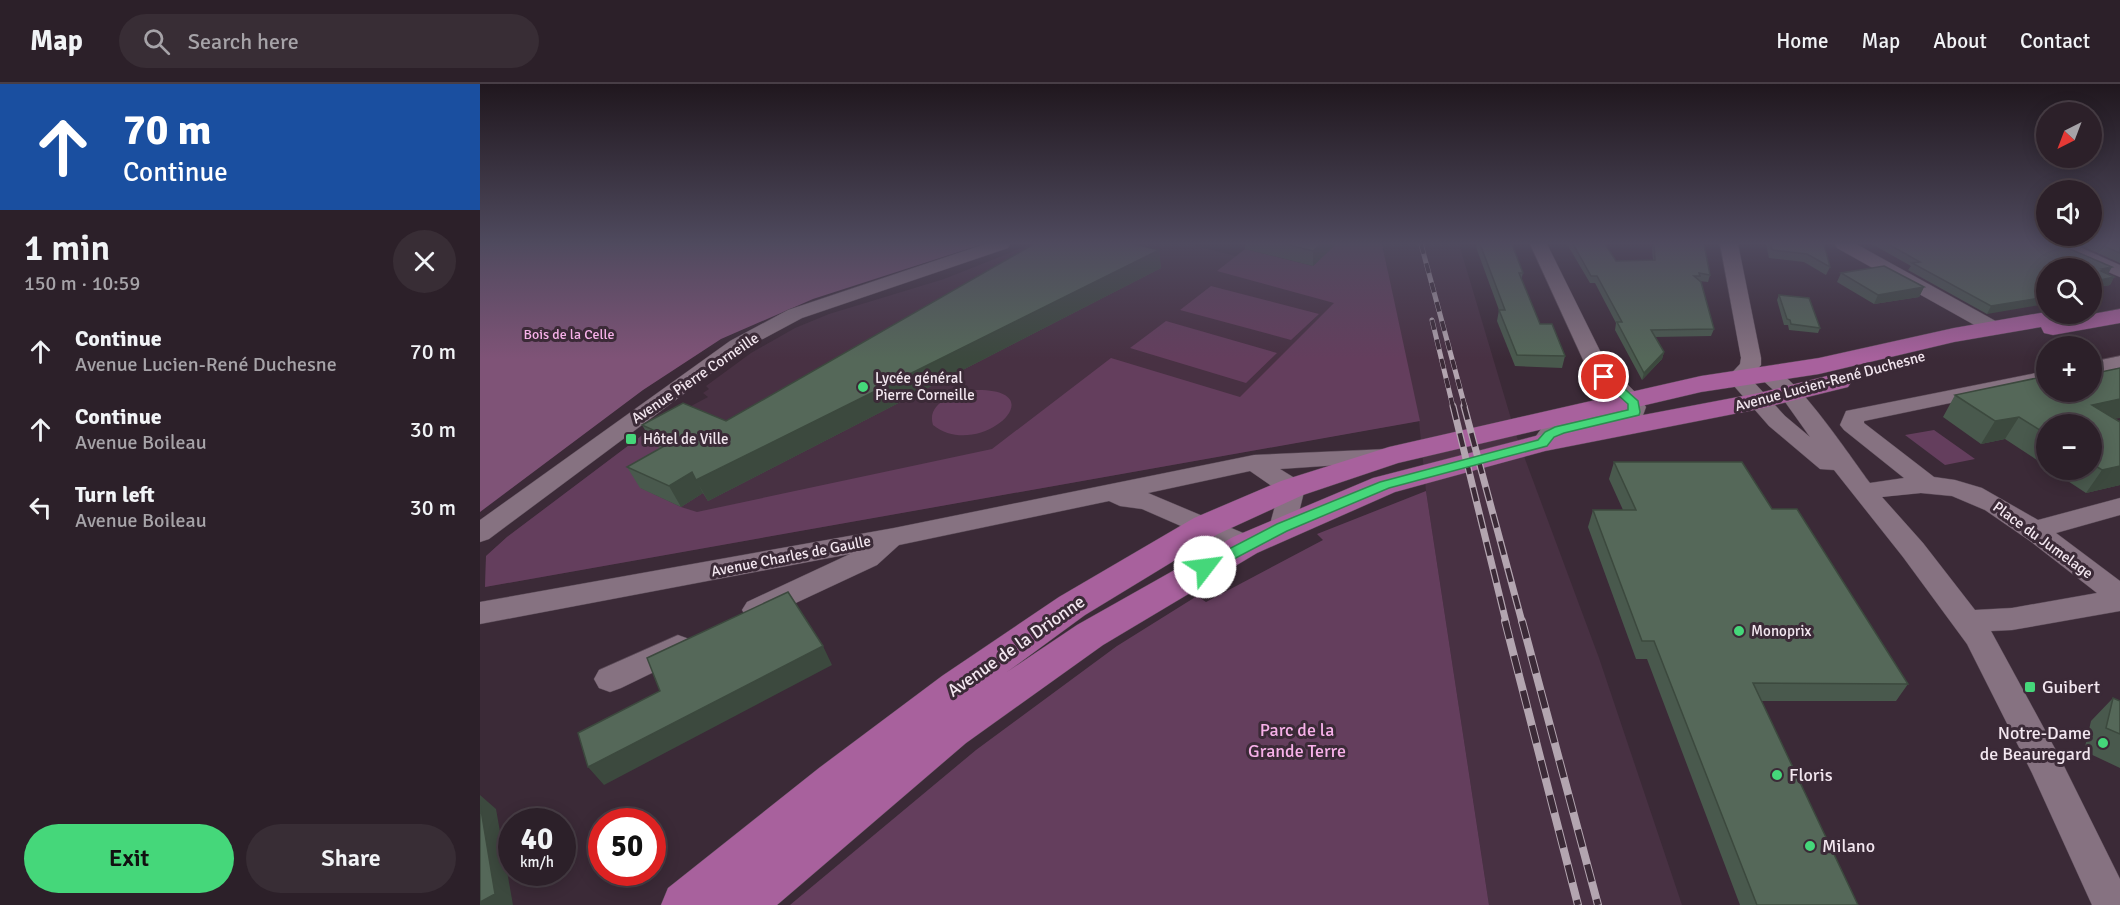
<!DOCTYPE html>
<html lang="en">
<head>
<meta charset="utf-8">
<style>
  body { margin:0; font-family:Signika,sans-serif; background:#382d35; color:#f1f3f6; height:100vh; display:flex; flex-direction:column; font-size:22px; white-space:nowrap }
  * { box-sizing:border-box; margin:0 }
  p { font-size:20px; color:#a6a3a8 }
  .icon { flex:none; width:33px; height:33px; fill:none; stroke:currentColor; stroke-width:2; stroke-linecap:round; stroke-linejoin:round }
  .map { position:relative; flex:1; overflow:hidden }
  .drawer { display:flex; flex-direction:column; background:#2c2029; width:480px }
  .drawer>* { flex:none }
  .banner { background:#1a4fa0; color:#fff; overflow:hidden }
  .needle { width:39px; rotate:222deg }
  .buttons { position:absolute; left:1556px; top:18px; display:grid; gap:12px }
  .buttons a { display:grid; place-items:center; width:66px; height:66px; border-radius:50%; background:#2c2029; box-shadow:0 3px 15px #0003,0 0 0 2px #483e46; font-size:30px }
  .speed { position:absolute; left:18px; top:724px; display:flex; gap:12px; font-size:30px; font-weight:700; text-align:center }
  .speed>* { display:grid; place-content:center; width:78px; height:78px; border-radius:50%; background:#2c2029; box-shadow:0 3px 15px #0003,0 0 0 2px #483e46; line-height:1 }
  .speed small { font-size:15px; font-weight:400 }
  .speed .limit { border:9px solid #d22; background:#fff; color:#111 }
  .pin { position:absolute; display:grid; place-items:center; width:51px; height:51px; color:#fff; margin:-26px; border:3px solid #fff; border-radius:50%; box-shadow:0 2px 6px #0007 }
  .me { position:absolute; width:66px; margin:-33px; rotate:60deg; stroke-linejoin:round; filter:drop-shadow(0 0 4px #0008) }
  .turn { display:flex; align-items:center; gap:21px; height:126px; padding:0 24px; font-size:27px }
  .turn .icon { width:78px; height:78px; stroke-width:2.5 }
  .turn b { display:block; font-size:42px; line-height:51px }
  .round { display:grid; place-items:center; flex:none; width:63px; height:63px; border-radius:32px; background:#382d35 }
  .summary { display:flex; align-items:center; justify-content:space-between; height:102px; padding:0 24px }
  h1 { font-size:36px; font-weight:600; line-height:45px }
  .button { display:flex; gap:12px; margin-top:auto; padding:12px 24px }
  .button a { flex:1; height:69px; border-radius:36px; background:#45d77a; color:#111; font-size:24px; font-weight:600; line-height:69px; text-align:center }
  .button a+a { background:#382d35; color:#f1f3f6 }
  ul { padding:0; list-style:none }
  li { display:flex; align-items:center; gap:18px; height:78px; padding:0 24px }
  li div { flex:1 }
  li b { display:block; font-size:22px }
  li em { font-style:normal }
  header { display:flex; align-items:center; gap:36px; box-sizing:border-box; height:84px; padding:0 30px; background:#2c2029; border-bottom:2px solid #483e46 }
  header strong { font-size:28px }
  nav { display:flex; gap:33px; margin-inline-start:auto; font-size:21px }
  .search { width:420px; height:54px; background:#382d35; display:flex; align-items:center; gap:15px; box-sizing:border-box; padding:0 21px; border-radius:33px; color:#a6a3a8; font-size:22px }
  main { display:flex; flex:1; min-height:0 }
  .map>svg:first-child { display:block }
</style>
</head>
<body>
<header>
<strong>Map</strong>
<div class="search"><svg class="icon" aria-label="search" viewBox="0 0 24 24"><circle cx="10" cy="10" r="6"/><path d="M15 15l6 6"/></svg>Search here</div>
<nav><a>Home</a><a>Map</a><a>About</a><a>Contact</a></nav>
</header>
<main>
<section class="drawer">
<div class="banner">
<div class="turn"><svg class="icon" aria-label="ahead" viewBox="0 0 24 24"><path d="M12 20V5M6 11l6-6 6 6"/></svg><div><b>70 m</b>Continue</div></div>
</div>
<div class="summary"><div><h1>1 min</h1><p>150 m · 10:59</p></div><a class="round"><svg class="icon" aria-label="close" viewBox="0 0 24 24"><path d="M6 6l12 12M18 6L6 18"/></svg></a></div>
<ul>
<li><svg class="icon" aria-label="ahead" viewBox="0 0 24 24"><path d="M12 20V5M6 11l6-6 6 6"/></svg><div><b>Continue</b><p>Avenue Lucien-René Duchesne</p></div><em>70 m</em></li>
<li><svg class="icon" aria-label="ahead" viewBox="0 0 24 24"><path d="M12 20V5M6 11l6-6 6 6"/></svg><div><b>Continue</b><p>Avenue Boileau</p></div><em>30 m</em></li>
<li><svg class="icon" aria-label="left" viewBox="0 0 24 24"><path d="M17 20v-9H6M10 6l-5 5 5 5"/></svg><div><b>Turn left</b><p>Avenue Boileau</p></div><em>30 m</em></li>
</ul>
<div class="button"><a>Exit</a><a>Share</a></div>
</section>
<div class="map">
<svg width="1640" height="821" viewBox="0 0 1640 821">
  <rect width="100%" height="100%" fill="#3b2a37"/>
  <path fill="#483143" d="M552,160H717L715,162L841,193L908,188L902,160H979L1035,348L1119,574L1202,821H1009L946,407L939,337L5,503L6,472L27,453L189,331L198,329L228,313L223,309L229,305L226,302L271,269L315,244L349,230L464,195Z"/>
  <path fill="#643e5d" d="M856,160H902L940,337L5,503L6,472L27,453L189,331L228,329L175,361L206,376L161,404L201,423L217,428L512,365L631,274L760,313L854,219L737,187L765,165L833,182Z
    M731,202L839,230L811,256L700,226Z
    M686,237L797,269L766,299L650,264Z
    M493,306C580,303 499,378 453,341C446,318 476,310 493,306Z
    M1454,346L1495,375L1465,381L1425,351Z
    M946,407L1009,821H310L496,666L637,562L717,512L726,518L843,456L837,450Z"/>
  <path fill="#7f5377" d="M0,160H503L333,215L241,255L163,306L0,428Z"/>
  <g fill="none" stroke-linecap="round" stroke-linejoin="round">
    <g stroke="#584955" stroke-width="1">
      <path id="minor" d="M505,160H530L528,164L322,234L264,265L9,455L0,458V436L250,257L308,226Z
        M1050,160H1067L1126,279L1155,308L1166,323L1162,334L1086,352L1078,355L1071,364L1063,366L1055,364L1051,359L1061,345L1071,341L1143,326L1144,323L1105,280Z
        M1240,160H1258L1281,274V281L1270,294L1305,332L1330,353L1303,315L1276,290L1279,285C1284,284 1288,283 1293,285C1320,296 1371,374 1390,399L1424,394L1364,346L1360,341L1366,327L1566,287V299L1384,337V339L1454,393L1475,396L1502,404L1558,436L1640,414V431L1576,449L1640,497V527L1532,546L1511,547L1579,672L1640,795V821H1612L1552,689L1487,560L1423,473L1354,386L1340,385L1289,342L1247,294L1260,280L1261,274ZM1441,409L1472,412L1505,426L1550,457L1617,509L1532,524L1495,526L1443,459L1402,413Z
        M1355,160H1376L1521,240L1524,244L1521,248H1507L1357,164Z
        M1570,160H1592L1640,181V193L1572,164Z
        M1640,272V284L1611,290V278Z
        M909,365L918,367L921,372L918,377L800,385L821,398L825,404L815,444L811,450L802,453L793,450L789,444L799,407L770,387L668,409L775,454L779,461L775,468L765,470L662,425L640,422L629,417L419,461L397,481L277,537L267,534L262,526L267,518L370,470L0,540V518L414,444L774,371Z
        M198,551L209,555L213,563L209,571L141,604L130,608L119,604L114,595L119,586Z"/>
    </g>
    <g stroke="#584955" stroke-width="1">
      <path id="major" d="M1640,225V239L1573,251L1564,249L1561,243L1474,258L1339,290L1221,308L918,379L823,411L738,450L605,531L527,588L597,541L753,453L893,394L1063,350L1279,309L1359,289L1368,291L1372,297L1368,303L1279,325L1065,367L915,408L777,469L623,561L486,659L297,821H181L188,804L339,684L462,592L579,513L714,434L801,397L909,363L1221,292L1339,274L1474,244L1566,228L1607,231Z"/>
    </g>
    <use href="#minor" fill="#867281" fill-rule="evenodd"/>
    <use href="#major" fill="#a8619d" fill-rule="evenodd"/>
    <g stroke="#b3a5b0" stroke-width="5">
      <path id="rail-far2" d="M941,160L985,323
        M952,236L973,323"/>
    </g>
    <g stroke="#b3a5b0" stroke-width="7">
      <path id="rail-far1" d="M973,322L1026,538
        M984,322L1042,538"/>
    </g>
    <g stroke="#b3a5b0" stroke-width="8">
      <path id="rail" d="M1025,537L1098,821
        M1042,537L1118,821"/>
    </g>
    <use href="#rail-far2" stroke="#3b2a37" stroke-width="4" stroke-dasharray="10" stroke-linecap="butt"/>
    <use href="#rail-far1" stroke="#3b2a37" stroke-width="4.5" stroke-dasharray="14" stroke-linecap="butt"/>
    <use href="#rail" stroke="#3b2a37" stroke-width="6" stroke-dasharray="18" stroke-linecap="butt"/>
  </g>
  <path fill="#49594d" d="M765,160H856L833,182L765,165Z
    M997,160H1032L1043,189L1041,196L1060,240L1085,272L1082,284L1035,282L1017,237L1019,226L996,163Z
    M1087,160H1125L1136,177L1173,176L1172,165L1173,160H1224L1230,191L1228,198L1219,197L1234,245L1231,252L1175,253L1184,268L1182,275L1162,296L1135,246L1136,239L1115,199H1110Z
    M1286,160H1344L1350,183L1346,191L1324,178L1289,174Z
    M1392,160H1578L1634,193L1630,201L1611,204V184L1507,230L1428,186L1431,182Z
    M1598,160H1640V179Z
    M679,166L681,184L228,417L223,409L201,423L160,404L147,383L180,364L174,361L162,341L246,337Z
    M1361,189L1444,203L1439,213L1394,220L1357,198Z
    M1299,211L1340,244L1338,249L1309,246L1308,241H1304L1297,216Z
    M1475,311L1635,335L1640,337V401L1606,409L1571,386H1611V340H1566V382L1525,355L1501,360L1463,333Z
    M1134,378L1292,425L1428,600L1416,617H1281L1378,821H1260L1167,575H1156L1108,443L1113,426H1143L1129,395Z
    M1633,614L1640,617V684L1604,667L1611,637Z"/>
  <path fill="#3c493e" d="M841,160H856L833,182V167Z
    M679,166L681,184L228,417L216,396Z
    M1632,183L1628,190L1622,191V185Z
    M1634,193L1630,201L1611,204V198Z
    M1444,203L1439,213L1394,220L1398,211Z
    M1566,213V220L1507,230L1511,222Z
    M1184,268L1182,275L1162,296L1164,289Z
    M1640,315V334L1608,340L1612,321Z
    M1539,333L1525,355L1501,360L1515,337Z
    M1640,382V401L1606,409L1622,386Z
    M212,388L223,409L201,423L189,402Z
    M343,562L352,581L124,701L108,683Z
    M0,711L16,725L33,821H0Z"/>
  <path fill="#556859" stroke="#3c493e" stroke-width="1.5" d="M554,160H654L679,166L216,396L212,388L189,402L147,383L195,356L162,341L203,319L246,337Z
    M805,160H841L833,167Z
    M1000,160H1032L1043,189H1039L1060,240H1072L1085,272L1037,271L1019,226H1025Z
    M1093,160H1125L1136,177L1175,176L1174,160H1224L1230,191L1219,189L1220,192H1214L1221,198L1234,245L1171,246L1184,268L1164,289L1137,238H1142L1117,192H1111Z
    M1291,160H1344L1350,183L1327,170L1292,166Z
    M1408,160H1578L1632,183L1622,185L1625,186L1621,187L1634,193L1611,198V184H1566V213L1511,222L1432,179L1440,178Z
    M1619,160H1640V169Z
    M1404,182L1444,203L1398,211L1361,189Z
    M1299,211L1329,214L1340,244L1311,240L1310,236L1307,235Z
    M1640,284V315L1612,321L1640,338V382L1622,386L1611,379V340H1566V350L1539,333L1515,337L1475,311L1557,294L1566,298V308H1611V290Z
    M1134,378H1262L1292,425H1317L1428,600L1273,599L1378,821H1277L1174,557H1162L1113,426H1156Z
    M308,508L343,562L108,683L98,649L180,607L167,574Z
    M1633,614L1640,617V650L1626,644Z
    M0,720L15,810L0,818Z"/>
  <linearGradient id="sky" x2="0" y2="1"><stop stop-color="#20171e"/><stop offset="0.58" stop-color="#4f4a5e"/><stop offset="1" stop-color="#4f4a5e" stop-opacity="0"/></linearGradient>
  <rect width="1640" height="275" fill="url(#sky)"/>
  <path fill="#45d77a" stroke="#2d8c4f" stroke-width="1.5" d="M1124,289L1128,290L1158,317L1160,328L1159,331L1084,349L1074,353L1067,362L909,404L807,447L731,487L725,489L718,483L720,480L797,440L900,398L1058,356L1065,348L1075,343L1148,326V320L1118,293Z"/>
  <g fill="#45d77a" stroke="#3b2a37" stroke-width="2">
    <circle cx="383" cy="303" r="6"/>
    <rect x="145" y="349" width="12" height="12" rx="3"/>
    <circle cx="1259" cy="547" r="6"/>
    <rect x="1544" y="597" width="12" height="12" rx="3"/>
    <circle cx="1623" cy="659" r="6"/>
    <circle cx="1297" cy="691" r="6"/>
    <circle cx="1330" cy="762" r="6"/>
  </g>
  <g text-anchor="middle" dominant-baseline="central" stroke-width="6" stroke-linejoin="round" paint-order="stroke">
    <g font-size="14" fill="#f7b1e9" stroke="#3b2a37">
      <text x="89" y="250">Bois de la Celle</text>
    </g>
    <g font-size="15" fill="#f3e7f0" stroke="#3b2a37">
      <text transform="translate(215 294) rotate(-34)">Avenue Pierre Corneille</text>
      <text transform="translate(1350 297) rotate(-15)">Avenue Lucien-René Duchesne</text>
      <text transform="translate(1563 456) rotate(36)">Place du Jumelage</text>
      <text transform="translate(311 472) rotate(-11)">Avenue Charles de Gaulle</text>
    </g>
    <g font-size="15" fill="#f3e7f0" stroke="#3b2a37" text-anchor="start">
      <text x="395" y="294">Lycée général<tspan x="395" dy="17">Pierre Corneille</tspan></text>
      <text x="163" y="355">Hôtel de Ville</text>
      <text x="1271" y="547">Monoprix</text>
    </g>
    <g font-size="18" fill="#f3e7f0" stroke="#3b2a37">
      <text transform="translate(536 562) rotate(-35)">Avenue de la Drionne</text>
    </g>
    <g font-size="18" fill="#f3e7f0" stroke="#3b2a37" text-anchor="start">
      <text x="1562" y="603">Guibert</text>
      <text x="1611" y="649" text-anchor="end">Notre-Dame<tspan x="1611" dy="21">de Beauregard</tspan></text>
      <text x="1309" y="691">Floris</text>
      <text x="1342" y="762">Milano</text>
    </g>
    <g font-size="18" fill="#f7b1e9" stroke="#3b2a37">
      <text x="817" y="646">Parc de la<tspan x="817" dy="21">Grande Terre</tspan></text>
    </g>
  </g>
</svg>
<div class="buttons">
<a><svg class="needle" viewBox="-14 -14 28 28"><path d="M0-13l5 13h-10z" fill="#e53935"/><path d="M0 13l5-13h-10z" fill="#a6a3a8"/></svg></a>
<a><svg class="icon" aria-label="sound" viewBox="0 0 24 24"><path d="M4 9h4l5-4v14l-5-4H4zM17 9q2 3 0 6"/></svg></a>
<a><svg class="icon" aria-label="search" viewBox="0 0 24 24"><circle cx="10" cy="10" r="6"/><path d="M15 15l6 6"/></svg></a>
<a>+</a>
<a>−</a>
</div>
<div class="speed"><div>40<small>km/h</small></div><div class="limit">50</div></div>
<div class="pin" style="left:1124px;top:293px;background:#d93025"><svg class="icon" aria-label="arrive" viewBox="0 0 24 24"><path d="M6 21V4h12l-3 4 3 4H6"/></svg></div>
<svg class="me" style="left:725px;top:483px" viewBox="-20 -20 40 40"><circle r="19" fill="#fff"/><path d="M0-13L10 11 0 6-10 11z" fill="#45d77a"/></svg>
</div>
</main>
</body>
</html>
